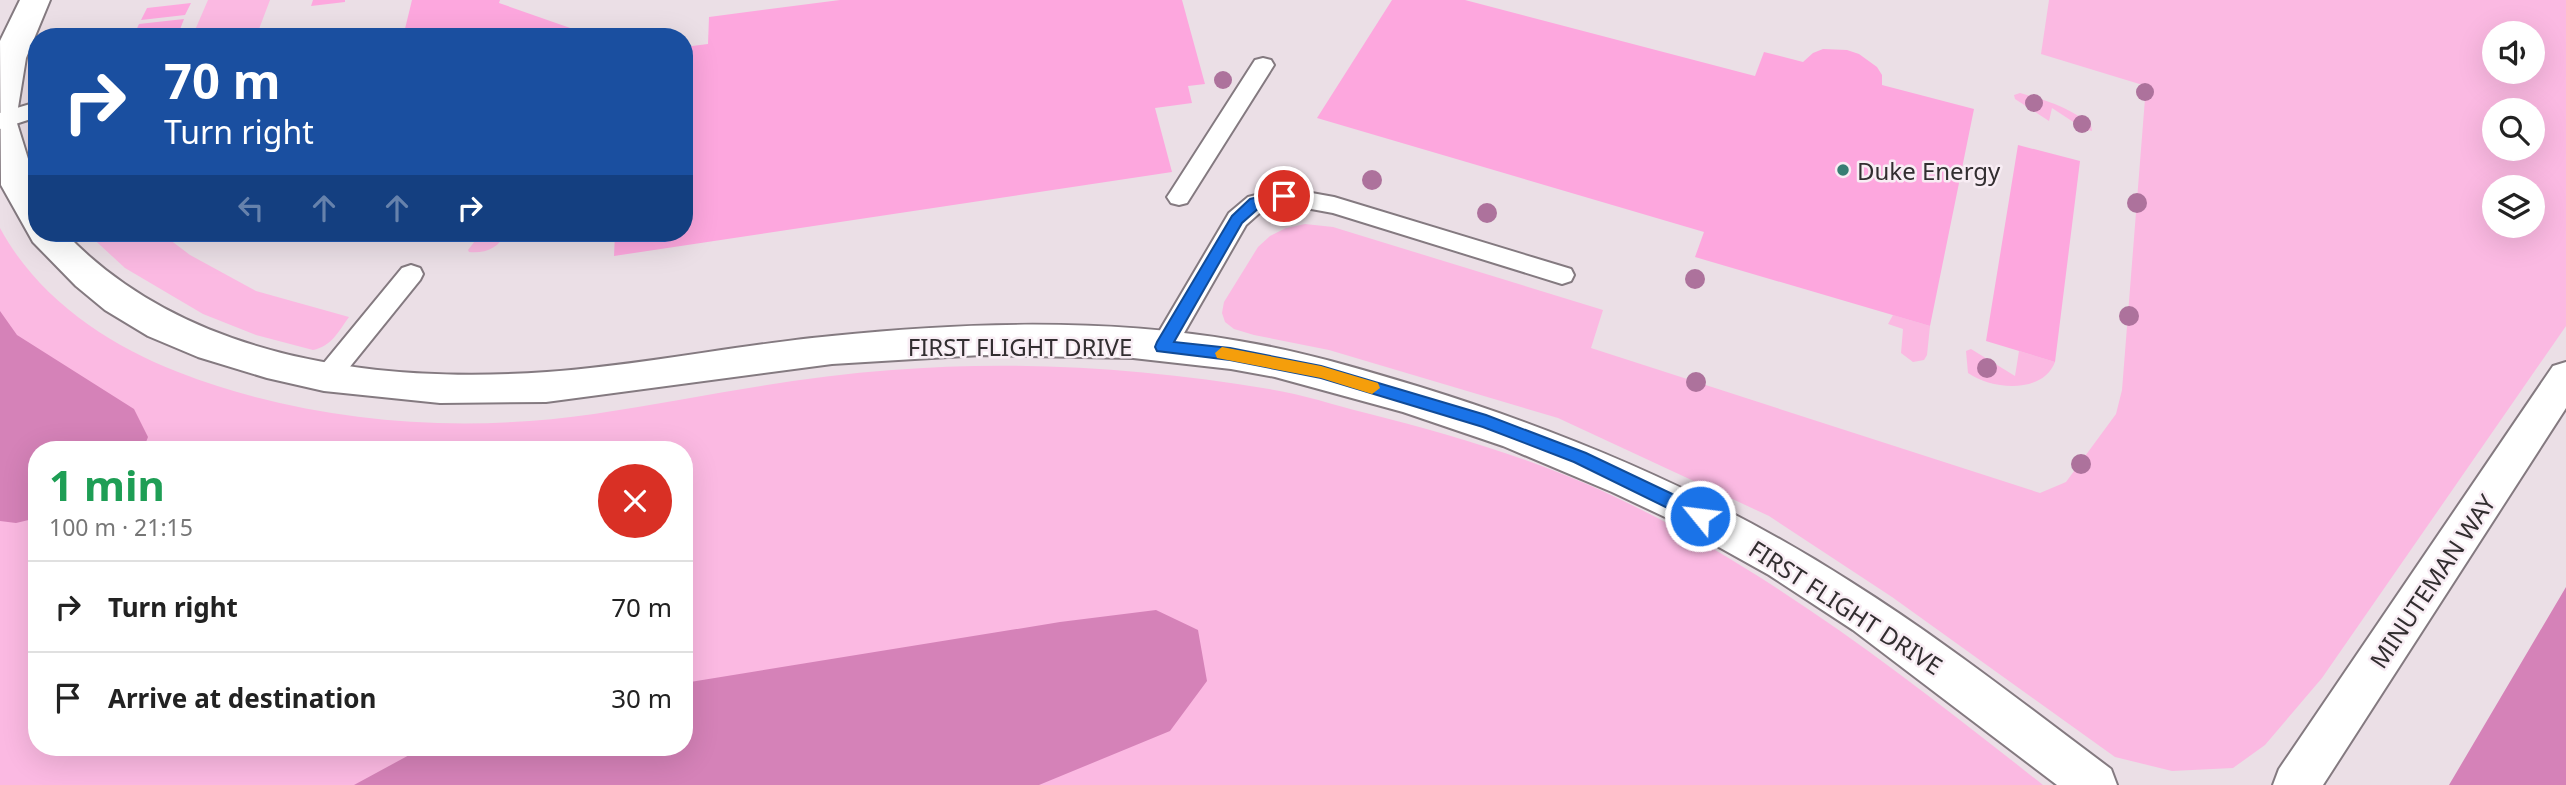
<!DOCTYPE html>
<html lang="en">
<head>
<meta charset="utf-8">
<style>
  body { margin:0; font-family:"Noto Sans",sans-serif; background:#f6f6f6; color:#222; height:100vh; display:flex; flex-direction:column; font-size:26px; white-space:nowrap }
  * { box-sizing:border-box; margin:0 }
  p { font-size:23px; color:#767676 }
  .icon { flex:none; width:38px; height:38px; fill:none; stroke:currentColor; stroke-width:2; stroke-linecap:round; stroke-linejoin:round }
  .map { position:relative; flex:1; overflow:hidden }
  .details { position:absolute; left:28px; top:441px; width:665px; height:315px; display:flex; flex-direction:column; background:#fff; border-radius:28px; box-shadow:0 7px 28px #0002 }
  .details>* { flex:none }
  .top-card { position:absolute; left:28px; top:28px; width:665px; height:214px; border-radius:28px; box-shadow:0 7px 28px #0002; background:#1a4fa0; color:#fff; overflow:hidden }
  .fabs { position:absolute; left:2482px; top:21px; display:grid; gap:14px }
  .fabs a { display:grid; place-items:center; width:63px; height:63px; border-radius:50%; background:#fff; box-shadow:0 7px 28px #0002; font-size:35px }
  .pin { position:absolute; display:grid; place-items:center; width:60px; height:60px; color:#fff; margin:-30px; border:4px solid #fff; border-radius:50%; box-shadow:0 2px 7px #0007 }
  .me { position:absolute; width:77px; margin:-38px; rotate:299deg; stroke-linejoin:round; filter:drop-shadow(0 0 5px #0008) }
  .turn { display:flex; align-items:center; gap:24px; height:147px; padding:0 21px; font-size:32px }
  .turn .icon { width:91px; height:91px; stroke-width:2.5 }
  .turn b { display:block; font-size:49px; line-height:60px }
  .lanes { display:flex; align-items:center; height:66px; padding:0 21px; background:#0003; justify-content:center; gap:35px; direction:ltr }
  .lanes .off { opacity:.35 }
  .round { display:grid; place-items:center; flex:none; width:74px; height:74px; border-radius:37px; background:#f6f6f6 }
  .summary { display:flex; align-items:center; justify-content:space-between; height:119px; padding:0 21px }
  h1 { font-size:42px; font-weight:700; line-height:52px; color:#1e9e55 }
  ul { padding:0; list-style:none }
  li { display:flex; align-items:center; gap:21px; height:91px; padding:0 21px; border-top:2px solid #e0e0e0 }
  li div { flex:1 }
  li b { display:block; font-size:26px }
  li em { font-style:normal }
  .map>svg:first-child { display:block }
</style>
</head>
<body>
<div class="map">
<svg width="2566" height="785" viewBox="0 0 2566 785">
  <rect width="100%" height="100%" fill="#ebdfe6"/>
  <path fill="#fbb9e2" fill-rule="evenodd" d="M208,0H270L259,29L253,34L192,37Z
    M2049,0H2566V326L2322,678L2265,745L2233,768L2172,771L2115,757L1892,597L1769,516L1558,418L1329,350L1254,335L1234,329L1225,322L1222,313L1224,302L1258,247L1270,236L1286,228L1305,224L1333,227L1603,310L1591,348L2040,493L2066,482L2116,414L2122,390L2146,86L2041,54ZM2494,33H2532V72H2494ZM2494,110H2532V149H2494ZM2494,187H2532V226H2494Z
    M2020,93C2046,100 2070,108 2091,125L2092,131L2084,129L2052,108L2049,121L2015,99L2014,95Z
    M0,228C37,297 106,344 178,372C308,423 456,434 594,414C693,399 792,377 892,370C1018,360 1144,368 1269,389C1302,394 1334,405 1366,413C1442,432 1517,454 1589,485C1756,559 1900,672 2043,785H0ZM37,450H684V747H37Z
    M87,233H161L190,255L256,291L349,317C338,332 332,346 313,350L256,335L203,314L125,268Z
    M481,233H505C500,248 484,254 469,252L468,250Z
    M1893,315L1930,326L1927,355L1924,360L1913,362L1901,353L1903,329L1888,324Z
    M1971,349L2015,376L2019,351L2055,362C2043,394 1992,390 1968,373L1966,351Z"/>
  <path fill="#d582b8" d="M0,311L17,335L134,409L148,437L143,450H37V518L16,523L0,521Z
    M2566,587V785H2449Z
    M1156,610L1198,630L1207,681L1170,731L1039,785H354L424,747H684V683L1060,622Z"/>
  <path fill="#fda7de" d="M313,0H345V2L311,6Z
    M412,0H500L499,3L596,37H403Z
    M840,0H1182L1205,84L1188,86L1192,103L1155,108L1172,172L614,256L615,233H684V47L708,44L709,17Z
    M1392,0H1465L1755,76L1764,52L1803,62L1813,53L1823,49L1847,50L1859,54L1877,67L1882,75V85L1974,109L1930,326L1695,257L1704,232L1317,118Z
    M191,3L185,15L141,20L147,8Z
    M184,19L179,32L133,37L139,24Z
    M2018,145L2080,161L2055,362L1986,341Z"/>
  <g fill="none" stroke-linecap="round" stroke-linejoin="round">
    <g stroke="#847a80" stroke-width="4">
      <path id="lane" d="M1263,58L1271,60L1274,65L1187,203L1179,205L1171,203L1167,197L1171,191L1255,60Z
        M37,102V117L0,129V113Z
        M1284,188L1334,197L1571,269L1574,275L1571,281L1562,284L1333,213L1284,204L1264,209L1246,225L1172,354L1163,357L1154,354L1150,347L1229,213L1248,197Z
        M411,265L420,268L423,274L420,280L336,384L327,387L318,384L314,377L318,370L402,268Z"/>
    </g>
    <g stroke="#847a80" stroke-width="4">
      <path id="street" d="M20,0H50L26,58L16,120L37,188V233H65C186,360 379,384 547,372C643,365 737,345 832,336C966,322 1106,318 1239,341C1300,351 1361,369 1420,387C1572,434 1717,496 1851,582C1942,639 2025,705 2111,769L2117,785H2057L1853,630L1769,575L1665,517L1612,492L1503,446L1403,412L1275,377L1231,369L1133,358L981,355L832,364L546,402L440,403L324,391L267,378L198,357L148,336L105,310L76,286L33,242L1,185L0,41Z
        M2566,362V408L2323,785H2273L2279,769L2553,366Z"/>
    </g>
    <use href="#lane" fill="#fff" fill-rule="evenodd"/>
    <use href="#street" fill="#fff" fill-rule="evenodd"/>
  </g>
  <g fill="#ad729c">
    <circle cx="1223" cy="80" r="9"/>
    <circle cx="2145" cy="92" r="9"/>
    <circle cx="2034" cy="103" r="9"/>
    <circle cx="2082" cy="124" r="9"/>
    <circle cx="1372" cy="180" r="10"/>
    <circle cx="2137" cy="203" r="10"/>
    <circle cx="1487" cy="213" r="10"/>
    <circle cx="1695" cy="279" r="10"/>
    <circle cx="2129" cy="316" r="10"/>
    <circle cx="1987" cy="368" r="10"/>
    <circle cx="1696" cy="382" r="10"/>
    <circle cx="2081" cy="464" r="10"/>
  </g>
  <path fill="#1a73e8" stroke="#114b97" stroke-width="2" d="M1284,191L1289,193V200L1260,207L1242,223L1174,342L1230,348L1321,366L1486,415L1586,453L1706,510L1708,516L1706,521H1694L1574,462L1483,427L1321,378L1230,360L1157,351L1155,347L1157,342L1232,216L1250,199Z"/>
  <path fill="#f59e0b" d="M1222,347L1321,366L1378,383L1380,388L1372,394L1321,378L1217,358L1215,353Z"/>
  <circle fill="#377d73" stroke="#f8edf4" stroke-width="2.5" cx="1843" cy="170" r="7"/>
  <g text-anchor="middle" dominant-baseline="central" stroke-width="5" stroke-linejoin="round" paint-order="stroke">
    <g font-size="24" fill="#322e30" stroke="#f8edf4" text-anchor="start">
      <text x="1857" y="170">Duke Energy</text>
    </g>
    <g font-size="24" fill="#322e30" stroke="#f8edf4">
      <text x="1020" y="346">FIRST FLIGHT DRIVE</text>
      <text transform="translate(2432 581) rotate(-56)">MINUTEMAN WAY</text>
      <text transform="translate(1846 607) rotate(33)">FIRST FLIGHT DRIVE</text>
    </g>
  </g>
</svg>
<div class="fabs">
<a><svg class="icon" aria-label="sound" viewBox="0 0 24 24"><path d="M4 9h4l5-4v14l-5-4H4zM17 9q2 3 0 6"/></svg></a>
<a><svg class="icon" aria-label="search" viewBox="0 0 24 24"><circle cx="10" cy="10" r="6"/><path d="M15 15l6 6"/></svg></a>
<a><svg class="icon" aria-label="layers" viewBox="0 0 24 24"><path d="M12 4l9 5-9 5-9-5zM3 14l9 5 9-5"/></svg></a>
</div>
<div class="pin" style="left:1284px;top:196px;background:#d93025"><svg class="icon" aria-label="arrive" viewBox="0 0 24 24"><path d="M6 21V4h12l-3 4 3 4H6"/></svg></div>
<svg class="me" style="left:1700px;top:516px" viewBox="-20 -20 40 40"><circle r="17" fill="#1a73e8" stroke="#fff" stroke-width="3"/><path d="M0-11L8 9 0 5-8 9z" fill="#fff"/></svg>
<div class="top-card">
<div class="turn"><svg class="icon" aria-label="right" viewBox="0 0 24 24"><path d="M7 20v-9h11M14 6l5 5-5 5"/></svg><div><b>70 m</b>Turn right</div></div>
<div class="lanes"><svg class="icon off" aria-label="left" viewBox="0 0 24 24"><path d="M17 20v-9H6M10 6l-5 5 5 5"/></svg><svg class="icon off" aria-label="ahead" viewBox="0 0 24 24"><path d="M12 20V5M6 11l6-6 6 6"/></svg><svg class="icon off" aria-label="ahead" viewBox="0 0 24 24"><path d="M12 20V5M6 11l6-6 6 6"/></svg><svg class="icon" aria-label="right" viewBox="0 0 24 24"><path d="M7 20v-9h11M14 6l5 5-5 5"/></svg></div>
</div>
<section class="details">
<div class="summary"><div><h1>1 min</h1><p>100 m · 21:15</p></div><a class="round" style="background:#d93025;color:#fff"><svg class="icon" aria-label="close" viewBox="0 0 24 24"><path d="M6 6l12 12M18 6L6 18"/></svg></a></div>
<ul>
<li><svg class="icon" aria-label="right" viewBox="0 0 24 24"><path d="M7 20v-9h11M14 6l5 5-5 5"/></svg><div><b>Turn right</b></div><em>70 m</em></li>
<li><svg class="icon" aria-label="arrive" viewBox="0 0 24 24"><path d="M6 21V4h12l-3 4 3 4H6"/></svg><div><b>Arrive at destination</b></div><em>30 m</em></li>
</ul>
</section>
</div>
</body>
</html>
